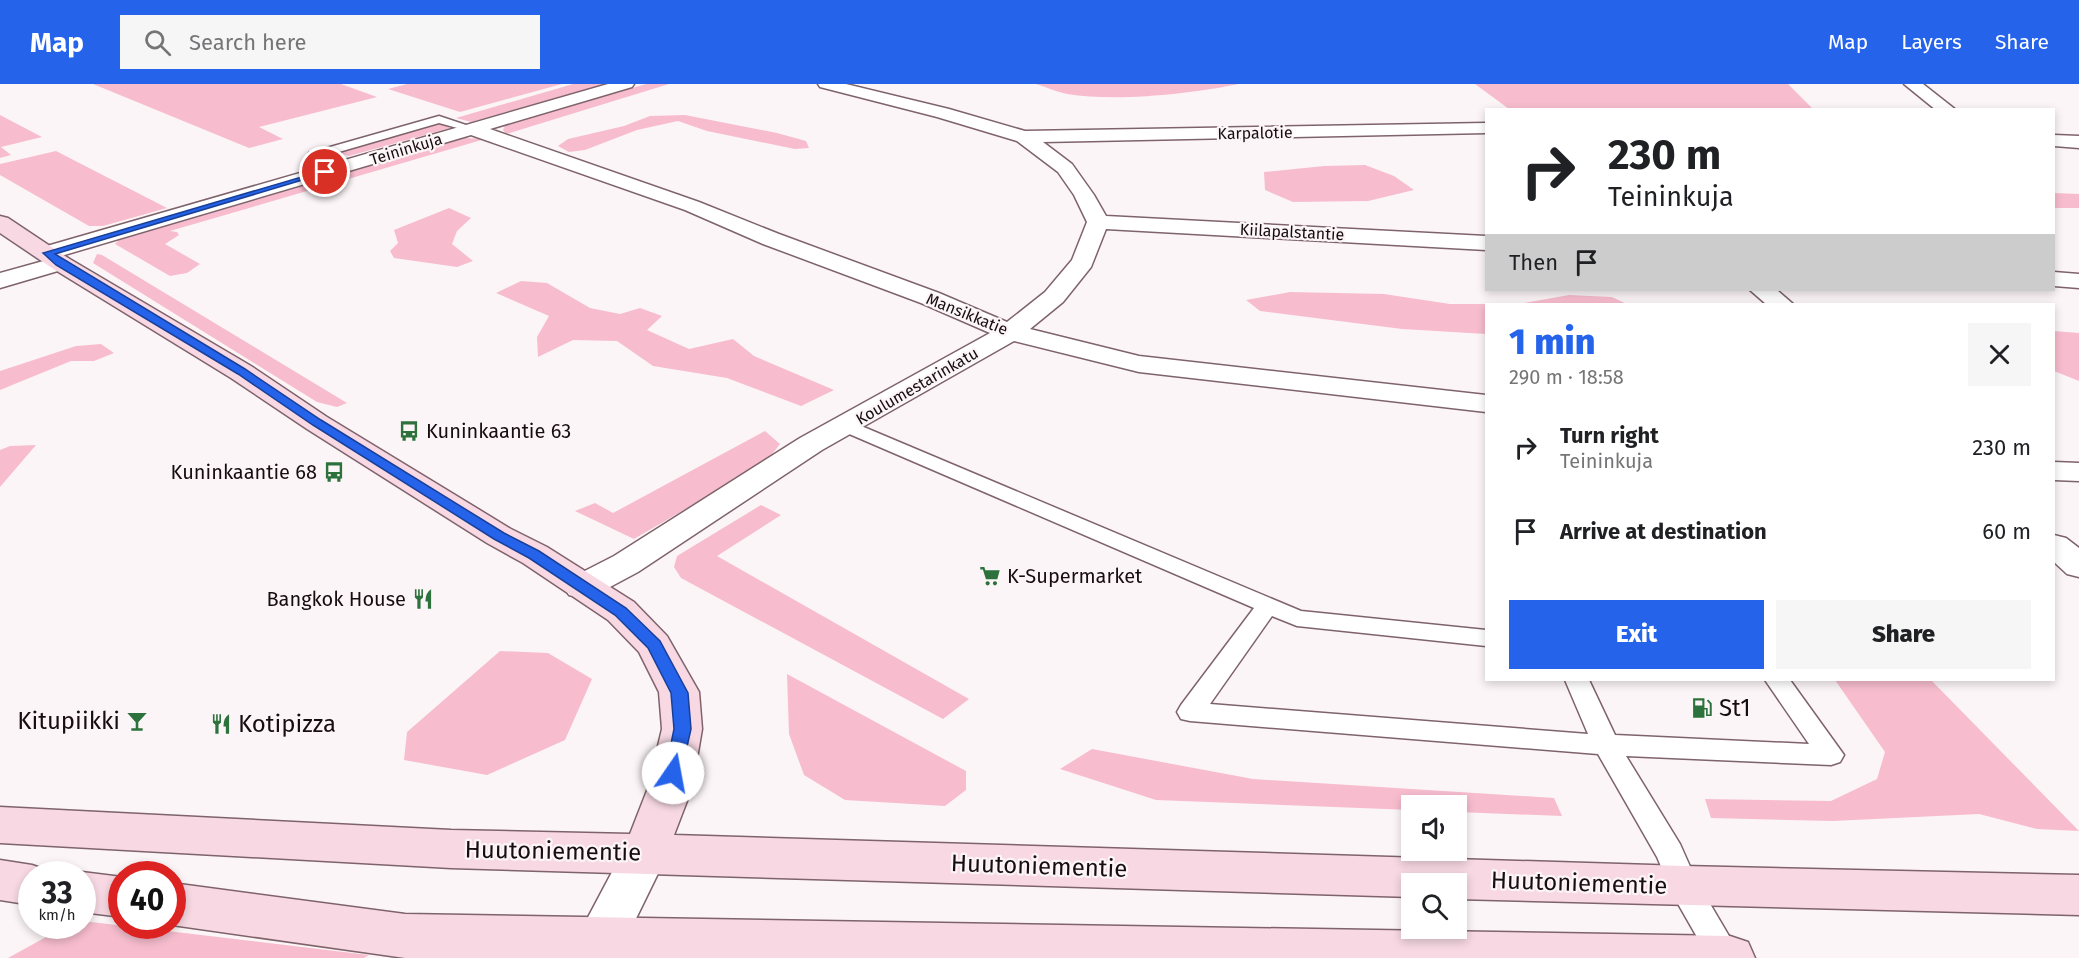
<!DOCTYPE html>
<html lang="en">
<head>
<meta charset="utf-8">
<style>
  body { margin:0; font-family:"Fira Sans",sans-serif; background:#f6f6f6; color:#202124; height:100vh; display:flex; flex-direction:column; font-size:22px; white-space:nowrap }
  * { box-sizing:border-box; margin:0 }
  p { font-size:20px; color:#757577 }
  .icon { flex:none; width:33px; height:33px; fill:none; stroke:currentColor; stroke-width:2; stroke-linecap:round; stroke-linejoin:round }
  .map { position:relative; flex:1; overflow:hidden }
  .drawer { position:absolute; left:1485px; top:219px; width:570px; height:378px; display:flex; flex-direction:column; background:#fff; border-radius:0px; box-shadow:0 3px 9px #0003 }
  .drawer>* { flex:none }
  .guide { position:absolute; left:1485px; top:24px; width:570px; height:183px; border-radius:0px; box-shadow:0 3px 9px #0003; background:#fff; color:#202124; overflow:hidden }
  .buttons { position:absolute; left:1401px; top:711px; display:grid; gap:12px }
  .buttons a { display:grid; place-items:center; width:66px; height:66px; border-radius:0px; background:#fff; box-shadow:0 3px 9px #0003; font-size:30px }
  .speed { position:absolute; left:18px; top:777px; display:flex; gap:12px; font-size:30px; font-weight:700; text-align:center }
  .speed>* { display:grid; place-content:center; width:78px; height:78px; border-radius:50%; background:#fff; box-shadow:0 3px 9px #0003; line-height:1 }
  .speed small { font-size:15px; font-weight:400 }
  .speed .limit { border:9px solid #d22; background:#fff; color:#111 }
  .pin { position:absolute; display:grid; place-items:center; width:51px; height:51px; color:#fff; margin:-26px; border:3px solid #fff; border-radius:50%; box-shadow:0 2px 6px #0007 }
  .me { position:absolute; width:66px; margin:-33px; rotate:12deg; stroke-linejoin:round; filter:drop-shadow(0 0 4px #0008) }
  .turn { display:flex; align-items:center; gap:21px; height:126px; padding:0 24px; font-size:27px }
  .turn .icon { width:78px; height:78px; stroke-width:2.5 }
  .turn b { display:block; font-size:42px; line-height:51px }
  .then { display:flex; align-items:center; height:57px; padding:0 24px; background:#0003; gap:12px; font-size:22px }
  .round { display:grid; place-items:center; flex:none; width:63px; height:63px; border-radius:0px; background:#f6f6f6 }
  .headline { display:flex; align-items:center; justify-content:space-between; height:102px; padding:0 24px }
  h1 { font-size:36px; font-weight:800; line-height:45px; color:#2563eb }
  .primary-button { display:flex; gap:12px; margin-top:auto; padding:12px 24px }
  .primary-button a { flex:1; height:69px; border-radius:0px; background:#2563eb; color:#fff; font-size:24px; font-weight:800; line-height:69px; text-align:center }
  .primary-button a+a { background:#f6f6f6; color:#202124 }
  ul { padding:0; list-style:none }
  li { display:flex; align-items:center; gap:18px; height:84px; padding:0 24px }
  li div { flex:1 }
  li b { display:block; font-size:22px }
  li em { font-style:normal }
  header { display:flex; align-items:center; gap:36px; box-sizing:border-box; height:84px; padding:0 30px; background:#2563eb; color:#fff }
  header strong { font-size:28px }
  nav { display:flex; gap:33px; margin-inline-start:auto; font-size:21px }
  .search { width:420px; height:54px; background:#f6f6f6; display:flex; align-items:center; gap:15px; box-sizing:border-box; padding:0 21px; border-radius:0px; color:#757577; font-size:22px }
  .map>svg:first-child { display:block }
</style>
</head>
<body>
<header>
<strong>Map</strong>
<div class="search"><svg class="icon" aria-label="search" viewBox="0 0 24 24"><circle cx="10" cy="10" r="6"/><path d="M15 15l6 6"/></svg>Search here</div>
<nav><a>Map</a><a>Layers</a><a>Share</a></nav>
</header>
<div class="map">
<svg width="2079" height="874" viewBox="0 0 2079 874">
  <rect width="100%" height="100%" fill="#fcf5f7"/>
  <path fill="#f7bdcf" d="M93,0H341L377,13L259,43L283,55L249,64Z
    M407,0H562L460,28L388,5Z
    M573,0H605L471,38L456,34Z
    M646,0H669L506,50L503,46L505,41Z
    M1036,0H1239C1190,10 1116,18 1067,10C1057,8 1046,3 1036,0Z
    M1475,0H1788L1813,25H1509Z
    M0,31L42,53L1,63L11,71L0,74Z
    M685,31L777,49L806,57L809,64L795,65L707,47L678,37L637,46L585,66L569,68L558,62L568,55L624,42L650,32Z
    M440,39L450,44L349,72L336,68Z
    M465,54L485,55L170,147L177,148L179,151L165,160L200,180L187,189L170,192L115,160L121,154Z
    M56,67L167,124L103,142H89L0,91V80Z
    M1365,81L1394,92L1414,106L1368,117L1293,118L1265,106L1264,88L1324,82Z
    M2054,109L2079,110V124H2054Z
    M449,124L471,134L457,147L452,160L473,177L457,183L394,174L390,167L398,159L394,146Z
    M97,170L102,171L347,319L337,323L317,318L93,179Z
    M521,197L547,199L590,224L620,230L640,224L662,232L647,246L689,265L733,255L754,272L834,306L801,322L727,294L653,282L617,257L573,256L538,273L537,253L549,232L496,209Z
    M1290,208L1384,210L1450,220H1495H1486V250L1402,245L1260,227L1246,216Z
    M1569,211L1612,213L1627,220H1519Z
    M2054,247L2079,249V297L2054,287Z
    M101,260L114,269L94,277H71L0,306V287L76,262Z
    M765,347L780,360L766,378L634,455L575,427L595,419L613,429Z
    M36,361L0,403V366L10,362Z
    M761,421L781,431L717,472L969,615L943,635L681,494L674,483L677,472Z
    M500,567L548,569L592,595L565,656L487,691L404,676L407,648Z
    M787,590L966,687V706L945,722L845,716L804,691L789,650Z
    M1835,596H1931L2079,747L2037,745L1979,730L1833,737L1711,734L1705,715L1831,717L1877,695L1885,668Z
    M1092,665L1253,695L1554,714L1562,732L1457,728L1456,722H1412L1411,726L1156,716L1060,685Z
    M83,837L369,871L364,874H8L66,842H82Z"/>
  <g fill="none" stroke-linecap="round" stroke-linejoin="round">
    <g stroke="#7e636b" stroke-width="3">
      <path id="lane" d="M439,32L478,45L472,48L439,39L325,72L349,80L351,83L349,86L345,87L307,72L309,69Z
        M847,336L1301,527L1486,546V562L1297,542L1272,532L1210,620L1588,650L1565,596H1589L1615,651L1809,660L1765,596H1790L1844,671L1840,678L1831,681L1626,672L1680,760L1696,796L1742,874H1709L1673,811L1657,773L1598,670L1190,637L1181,635L1177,628L1181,621L1254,524L840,346L838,342L840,338Z"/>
    </g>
    <g stroke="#7e636b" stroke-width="3">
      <path id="street" d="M608,0H634L632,3L490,45L699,118L779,150L939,209L1007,238L1045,208L1072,176L1087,138L1074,111L1058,88L1017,57L937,33L820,3L818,0H846L949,25L1025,47L1486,39V49L1043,58L1072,80L1094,111L1106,132L1486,152V166L1106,145L1091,183L1063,218L1030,245L1139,272L1486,311V328L1139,288L1014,257L822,366L638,488L595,511L582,514L569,511L564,503L569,495L614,472L800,354L990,249L921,219L763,160L685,126L471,51L61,172L68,174L72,179L68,184L0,204V189L47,176L40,174L37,169L40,164Z
        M1904,0H1923L1956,26H1936Z
        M2054,51L2079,52V64L2054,62Z
        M2054,188L2079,190V204L2054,202Z
        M1750,206H1777L1793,220H1766Z
        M2054,378L2079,379V397L2054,396Z
        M2054,451L2066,454L2079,464V493L2067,490L2054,478Z
        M645,750L661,756L668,769L626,855L621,874H571L585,839L629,756Z"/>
    </g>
    <g stroke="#7e636b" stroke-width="3">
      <path id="secondary" d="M0,132L8,134L68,174L251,282L327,333L511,445L547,463L634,518L667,552L699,608L702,645L692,704L674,751L1684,782L2079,791V831L1456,815V800H1412V813L451,784L0,759V723L451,746L630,750L648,704L662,645L659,608L639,568L608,536L523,479L487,459L307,345L231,294L52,184L0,149Z
        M0,776L32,781L49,787L50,790H32V821L0,816Z
        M82,788L122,793V833L82,828V790H74Z
        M172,799L405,830L1730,852L1748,858L1755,874H405L172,841Z"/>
    </g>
    <use href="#lane" fill="#fff" fill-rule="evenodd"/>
    <use href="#street" fill="#fff" fill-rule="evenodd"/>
    <use href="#secondary" fill="#f7d8e3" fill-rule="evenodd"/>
  </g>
  <path fill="#2563eb" stroke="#184099" stroke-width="1.5" d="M322,87L329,88L55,170L245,285L321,336L504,449L539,467L626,524L660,557L688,609L691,645L680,694L673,696L667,694L665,689L674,645L671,609L648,564L615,531L529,474L494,455L313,341L238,290L56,181L43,169Z"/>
  <defs>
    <g id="bus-bare" transform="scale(1.62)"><path d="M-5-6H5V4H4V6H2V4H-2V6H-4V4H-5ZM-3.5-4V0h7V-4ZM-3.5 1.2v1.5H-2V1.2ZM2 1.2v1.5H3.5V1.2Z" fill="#2d713c" stroke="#fcf5f7" stroke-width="2.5" paint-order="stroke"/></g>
    <g id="supermarket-bare" transform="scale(1.62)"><path d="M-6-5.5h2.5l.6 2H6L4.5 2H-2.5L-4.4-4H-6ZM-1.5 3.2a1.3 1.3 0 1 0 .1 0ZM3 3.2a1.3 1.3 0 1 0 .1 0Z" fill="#2d713c" stroke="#fcf5f7" stroke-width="2.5" paint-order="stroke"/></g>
    <g id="restaurant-bare" transform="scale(1.62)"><path d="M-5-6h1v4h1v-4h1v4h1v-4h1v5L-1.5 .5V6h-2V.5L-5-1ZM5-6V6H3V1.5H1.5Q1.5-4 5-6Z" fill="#2d713c" stroke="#fcf5f7" stroke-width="2.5" paint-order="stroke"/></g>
    <g id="fuel-bare" transform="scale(1.62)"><path d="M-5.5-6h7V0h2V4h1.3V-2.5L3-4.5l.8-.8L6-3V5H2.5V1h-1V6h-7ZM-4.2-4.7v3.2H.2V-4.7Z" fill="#2d713c" stroke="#fcf5f7" stroke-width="2.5" paint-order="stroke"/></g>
    <g id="bar-bare" transform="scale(1.62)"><path d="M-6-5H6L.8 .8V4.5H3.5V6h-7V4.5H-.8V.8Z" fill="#2d713c" stroke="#fcf5f7" stroke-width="2.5" paint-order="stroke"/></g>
  </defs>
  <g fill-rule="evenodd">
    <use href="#bus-bare" x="409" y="347"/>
    <use href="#bus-bare" x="334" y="388"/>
    <use href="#supermarket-bare" x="990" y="492"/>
    <use href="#restaurant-bare" x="423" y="515"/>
    <use href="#fuel-bare" x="1702" y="624"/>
    <use href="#bar-bare" x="137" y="637"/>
    <use href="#restaurant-bare" x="221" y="640"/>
  </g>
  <g text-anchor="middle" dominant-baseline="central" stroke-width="4.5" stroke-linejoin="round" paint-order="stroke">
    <g font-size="16" fill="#170d10" stroke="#fcf5f7">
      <text transform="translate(1255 49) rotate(-1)">Karpalotie</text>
      <text transform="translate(406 65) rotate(-17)">Teininkuja</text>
      <text transform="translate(1292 148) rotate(3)">Kiilapalstantie</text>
      <text transform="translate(967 230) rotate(22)">Mansikkatie</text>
      <text transform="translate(917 302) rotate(-30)">Koulumestarinkatu</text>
    </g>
    <g font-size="20" fill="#170d10" stroke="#fcf5f7" text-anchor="start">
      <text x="426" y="347">Kuninkaantie 63</text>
      <text x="317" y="388" text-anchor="end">Kuninkaantie 68</text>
      <text x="1007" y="492">K-Supermarket</text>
      <text x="406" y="515" text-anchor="end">Bangkok House</text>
    </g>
    <g font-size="24" fill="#170d10" stroke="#fcf5f7" text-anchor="start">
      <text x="1719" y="624">St1</text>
      <text x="120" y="637" text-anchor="end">Kitupiikki</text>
      <text x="238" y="640">Kotipizza</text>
    </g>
    <g font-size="24" fill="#170d10" stroke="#fcf5f7">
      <text transform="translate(553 767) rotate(1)">Huutoniementie</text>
      <text transform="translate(1039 782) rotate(2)">Huutoniementie</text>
      <text transform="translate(1579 799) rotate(2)">Huutoniementie</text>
    </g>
  </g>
</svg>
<div class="buttons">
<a><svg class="icon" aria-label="sound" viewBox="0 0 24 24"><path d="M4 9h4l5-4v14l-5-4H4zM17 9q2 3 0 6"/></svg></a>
<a><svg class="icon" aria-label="search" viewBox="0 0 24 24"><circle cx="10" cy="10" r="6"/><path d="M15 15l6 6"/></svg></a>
</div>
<div class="speed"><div>33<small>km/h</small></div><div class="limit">40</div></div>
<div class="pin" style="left:325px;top:88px;background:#d93025"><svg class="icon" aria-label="arrive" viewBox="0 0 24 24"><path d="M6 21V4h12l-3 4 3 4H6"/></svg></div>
<svg class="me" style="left:673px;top:689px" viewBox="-20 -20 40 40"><circle r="19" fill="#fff"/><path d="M0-13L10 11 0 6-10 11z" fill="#2563eb"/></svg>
<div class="guide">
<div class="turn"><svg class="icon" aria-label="right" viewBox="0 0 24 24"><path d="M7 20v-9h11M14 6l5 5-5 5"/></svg><div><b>230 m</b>Teininkuja</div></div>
<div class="then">Then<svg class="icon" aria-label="arrive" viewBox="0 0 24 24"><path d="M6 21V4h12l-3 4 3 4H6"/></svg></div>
</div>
<section class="drawer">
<div class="headline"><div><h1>1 min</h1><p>290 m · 18:58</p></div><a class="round"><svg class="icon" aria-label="close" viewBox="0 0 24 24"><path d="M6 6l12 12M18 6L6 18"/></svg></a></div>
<ul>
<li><svg class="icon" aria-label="right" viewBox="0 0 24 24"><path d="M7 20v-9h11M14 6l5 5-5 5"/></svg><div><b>Turn right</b><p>Teininkuja</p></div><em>230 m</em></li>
<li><svg class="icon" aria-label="arrive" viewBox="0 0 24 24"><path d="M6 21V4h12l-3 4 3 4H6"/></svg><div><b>Arrive at destination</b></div><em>60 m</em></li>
</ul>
<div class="primary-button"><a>Exit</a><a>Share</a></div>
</section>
</div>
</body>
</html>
